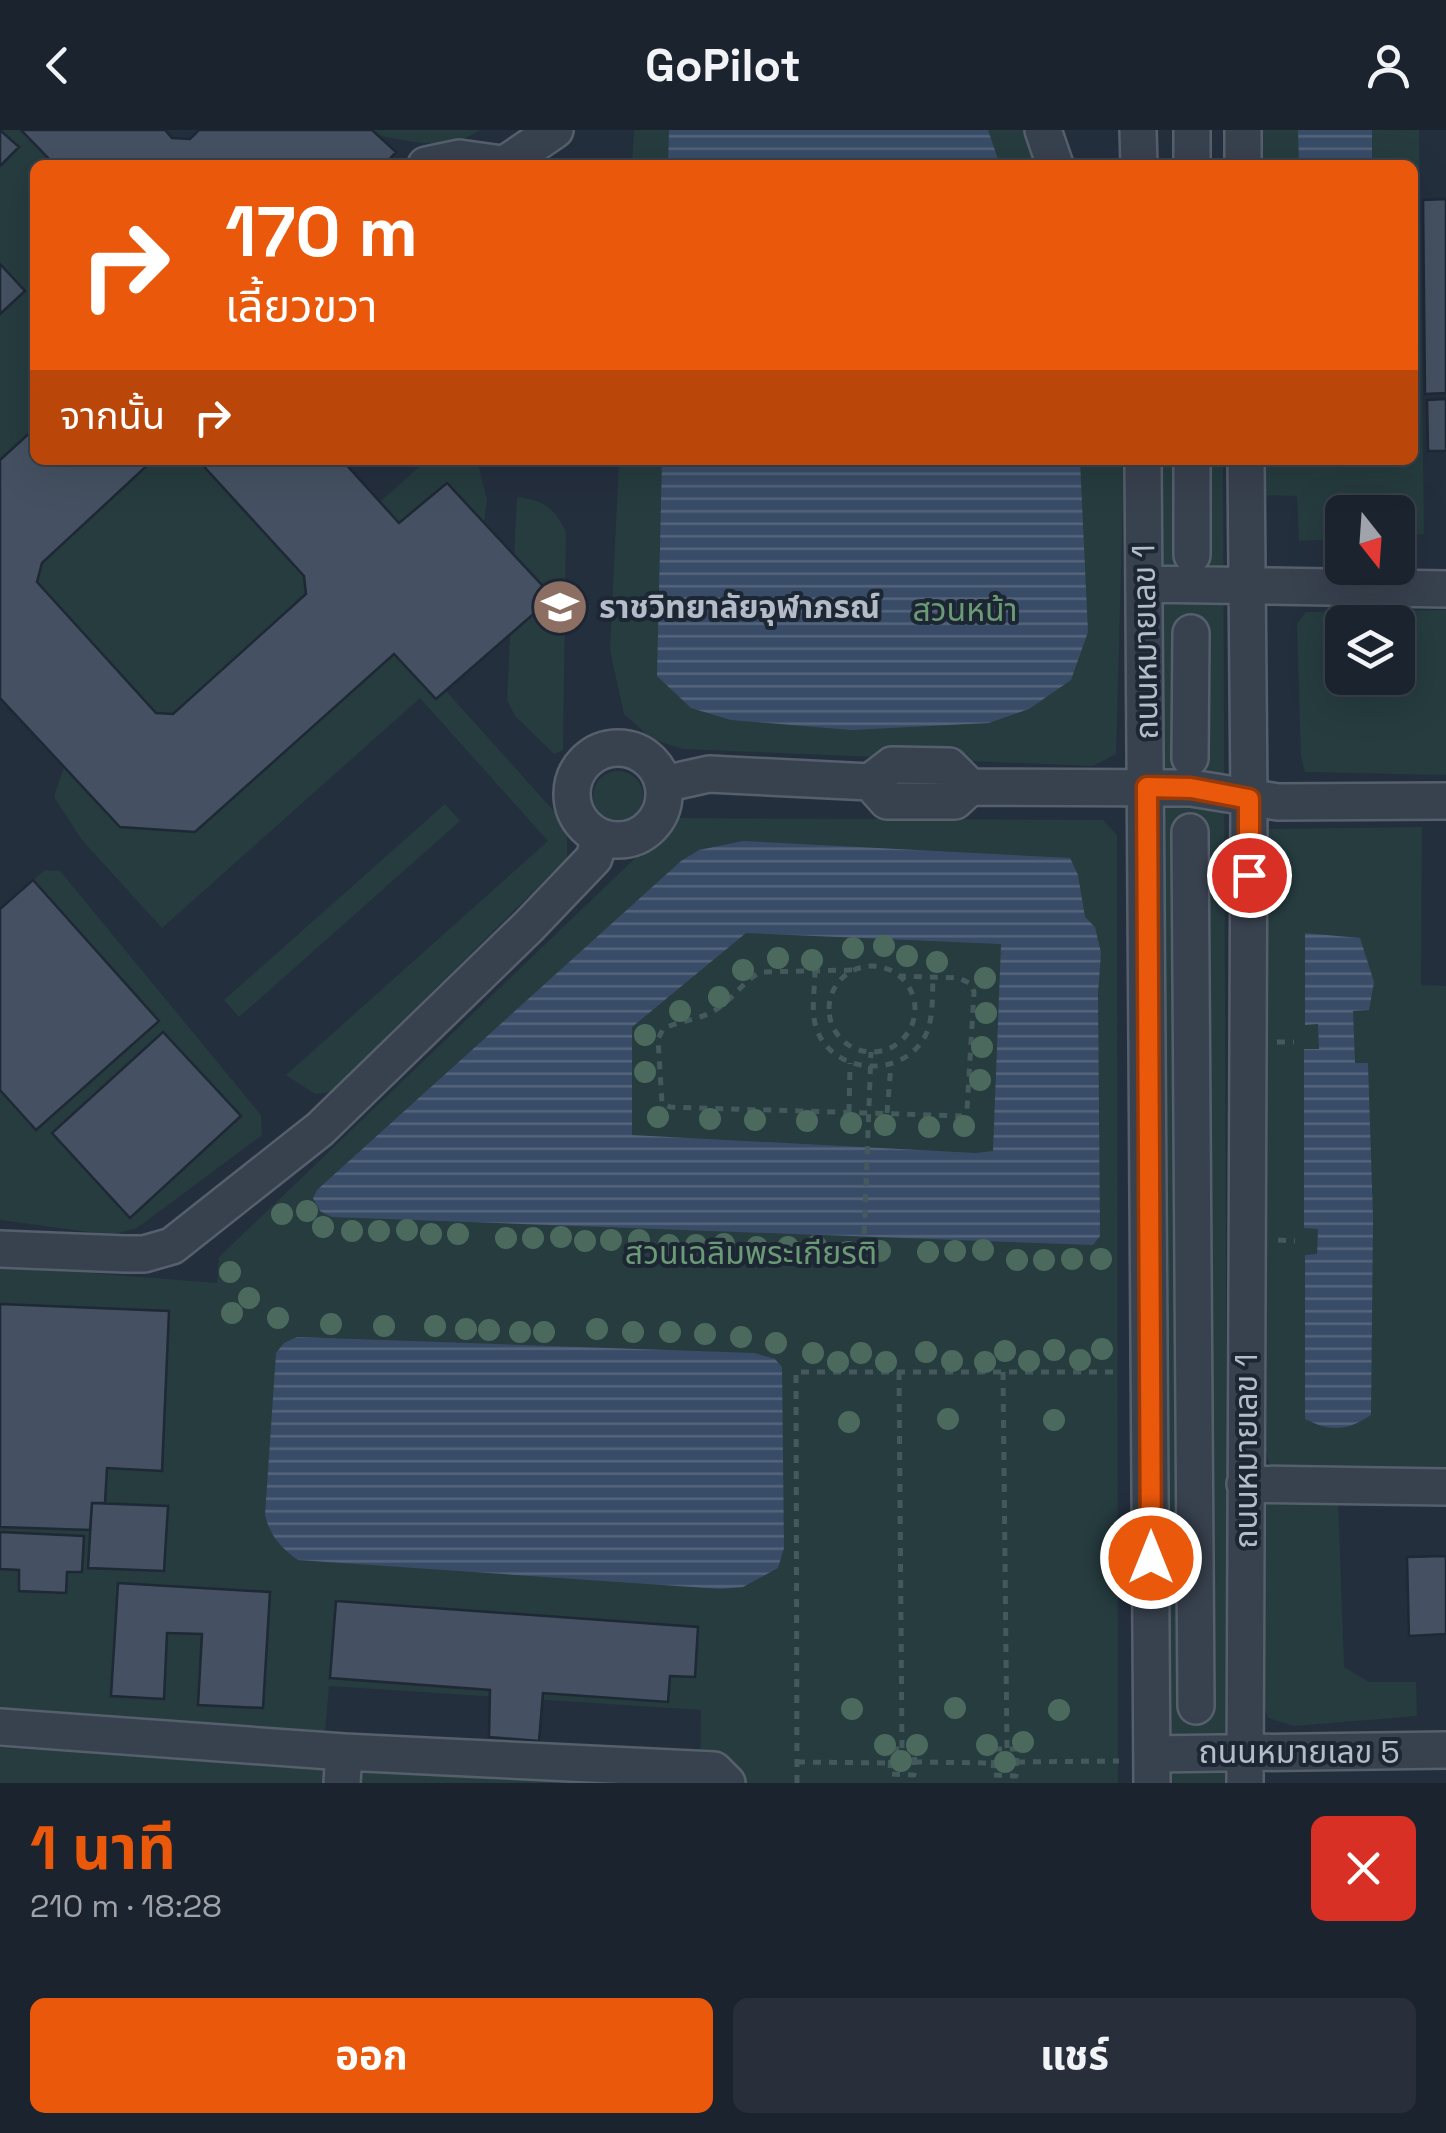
<!DOCTYPE html>
<html lang="th">
<head>
<meta charset="utf-8">
<style>
  body { margin:0; font-family:"Space Grotesk","Noto Sans Thai",sans-serif; background:#282f3a; color:#f1f3f6; height:100vh; display:flex; flex-direction:column; font-size:38px; white-space:nowrap }
  * { box-sizing:border-box; margin:0 }
  p { font-size:32px; color:#a0a4aa }
  .icon { flex:none; width:55px; height:55px; fill:none; stroke:currentColor; stroke-width:2; stroke-linecap:round; stroke-linejoin:round }
  .map { position:relative; height:1653px; overflow:hidden }
  .details { display:flex; flex-direction:column; background:#1b232e; flex:1 }
  .details>* { flex:none }
  .top-card { position:absolute; left:30px; top:30px; width:1388px; height:305px; border-radius:15px; box-shadow:0 10px 40px #0002,0 0 0 2px #39404a; background:#ea580c; color:#fff; overflow:hidden }
  .needle { width:65px; rotate:163deg }
  .fabs { position:absolute; left:1325px; top:365px; display:grid; gap:20px }
  .fabs a { display:grid; place-items:center; width:90px; height:90px; border-radius:15px; background:#1b232e; box-shadow:0 10px 40px #0002,0 0 0 2px #39404a; font-size:50px }
  .pin { position:absolute; display:grid; place-items:center; width:85px; height:85px; color:#fff; margin:-42px; border:5px solid #fff; border-radius:50%; box-shadow:0 2px 10px #0007 }
  .me { position:absolute; width:110px; margin:-55px; rotate:0deg; stroke-linejoin:round; filter:drop-shadow(0 0 8px #0008) }
  .turn { display:flex; align-items:center; gap:35px; height:210px; padding:0 30px; font-size:45px }
  .turn .icon { width:130px; height:130px; stroke-width:2.5 }
  .turn b { display:block; font-size:70px; line-height:85px }
  .then { display:flex; align-items:center; height:95px; padding:0 30px; background:#0003; gap:20px; font-size:38px }
  .round { display:grid; place-items:center; flex:none; width:105px; height:105px; border-radius:15px; background:#282f3a }
  .headline { display:flex; align-items:center; justify-content:space-between; height:170px; padding:0 30px }
  h1 { font-size:60px; font-weight:700; line-height:75px; color:#ea580c }
  .cta { display:flex; gap:20px; margin-top:auto; padding:20px 30px }
  .cta a { flex:1; height:115px; border-radius:15px; background:#ea580c; color:#fff; font-size:40px; font-weight:700; line-height:115px; text-align:center }
  .cta a+a { background:#282f3a; color:#f1f3f6 }
  header { display:flex; justify-content:space-between; align-items:center; height:130px; padding:0 30px; background:#1b232e; font-size:45px; font-weight:700 }
  .map>svg:first-child { display:block }
</style>
</head>
<body>
<header><svg class="icon" aria-label="back" viewBox="0 0 24 24"><path d="M15 5l-7 7 7 7"/></svg>GoPilot<svg class="icon" aria-label="person" viewBox="0 0 24 24"><circle cx="12" cy="8" r="4"/><path d="M4 21q1-7 8-7t8 7"/></svg></header>
<div class="map">
<svg width="1446" height="1653" viewBox="0 0 1446 1653">
  <defs>
    <pattern id="water-rules" width="6" height="5" patternUnits="userSpaceOnUse" patternTransform="scale(2.5)"><rect width="6" height="5" fill="#394c67"/><path d="M0 2.5h6" fill="none" stroke="#53647b"/></pattern>
  </defs>
  <rect width="100%" height="100%" fill="#242f3e"/>
  <path fill="#263c3f" fill-rule="evenodd" d="M0,0H21L55,35H35V298L0,330V184L25,161L0,134Z
    M372,0H480C448,22 413,12 377,5Z
    M634,0H1032L1045,35H632Z
    M1252,0H1419L1424,404L1398,406V382H1342V409L1299,411L1297,366L1255,365V330H1412V35H1252Z
    M153,330H198L304,446L306,464L173,584L156,583L37,453L42,433Z
    M427,330H477L487,370L484,392L447,353L399,393L380,372Z
    M619,330H1124L1116,624L1093,636L683,619L652,609L624,584L610,520Z
    M1161,330H1223L1228,1653H1166Z
    M517,367C544,370 554,377 566,402L563,620L554,624L515,586L507,570Z
    M1446,480V645L1305,642L1301,626L1297,494L1306,482ZM1342,492H1398V548H1342Z
    M394,524L436,569L446,561L560,688L567,707V728L331,962L315,964L286,945L548,711L420,568L162,798L82,710L54,667L64,637Z
    M593 666a25 25 0 1 1 50 0a25 25 0 1 1-50 0Z
    M445,674L460,691L239,887L224,870Z
    M677,688L1103,690L1117,705L1118,1653H0V1618L700,1650L701,1580L329,1556L325,1602L0,1587V1136L217,1153L219,1127Z
    M1422,697L1421,855L1446,856V1341L1270,1337L1263,1311L1265,699Z
    M45,740L60,741L261,985L262,1005L137,1098L111,1105L0,1090V779Z
    M1271,1367L1338,1369L1344,1537L1369,1552H1416L1417,1586L1294,1596L1268,1588L1263,1572L1260,1384Z"/>
  <path fill="url(#water-rules)" fill-rule="evenodd" d="M669,0H988L1000,35H668Z
    M1298,0H1372V35H1299Z
    M662,330H1080L1088,502L1071,550L1029,579L989,593L851,600L731,590L691,578L657,546Z
    M743,711L1070,728L1078,745L1085,787L1095,797L1101,823L1098,863L1100,1106L1093,1115L332,1087L320,1081L313,1068L317,1060L681,731L699,720ZM746,803L1001,814L993,1021L976,1023L632,1005V897Z
    M1305,803L1360,808L1374,852L1369,880L1353,881L1355,933H1368L1373,1088L1371,1285C1347,1301 1331,1302 1305,1289V1125L1317,1124L1318,1099L1304,1098V919H1319L1318,894L1305,895Z
    M297,1207L754,1223L775,1229L782,1237L784,1418L778,1438L743,1457L721,1459L298,1430C281,1418 270,1406 265,1385L276,1223L284,1213Z"/>
  <path fill="#455162" stroke="#1f2835" stroke-width="2.5" d="M0,0L19,17L0,36Z
    M21,0H165L172,8L190,9L199,0H372L396,22L384,35H55Z
    M1446,69V263L1425,264L1423,70Z
    M0,134L25,161L0,184Z
    M1446,269V321H1428L1427,270Z
    M35,298V330H153L42,433L37,452L156,583L173,584L306,464L304,446L198,330H342L399,393L447,353L553,467L436,569L394,524L195,702L120,697L0,568V330Z
    M33,750L159,891L36,1000L0,960V779Z
    M163,902L241,986L130,1088L52,1003Z
    M0,1174L169,1181L162,1341L107,1338L105,1373H92L90,1400L0,1397Z
    M92,1373L168,1376L164,1441L88,1438Z
    M0,1402L84,1406L82,1442H67L66,1463L19,1461V1440L0,1439Z
    M1446,1426V1504L1409,1506L1407,1427Z
    M118,1453L270,1462L263,1578L198,1575L202,1504L167,1503L164,1569L111,1566Z
    M336,1471L698,1497L695,1547L670,1546L668,1572L543,1563L539,1611L489,1607L490,1560L330,1548Z"/>
  <g fill="none" stroke-linecap="round" stroke-linejoin="round">
    <g stroke="#565f6c" stroke-width="40">
      <path id="minor" d="M1043,0L1055,35
        M1138,0L1139,35
        M1243,0V35
        M505,34L555,0
        M426,35L459,28L508,35
        M1192,35V0
        M1143,330L1152,1653
        M1192,425V330
        M1145,454L1446,459
        M572 664a46 46 0 1 1 92 0a46 46 0 1 1-92 0Z
        M1190,628L1191,503
        M870,652L887,671H955L970,657L1191,658L1278,672L1446,671
        M664,654L709,644L870,652L892,635L949,636L970,657
        M1190,702L1196,1576
        M0,1119L125,1124H144L172,1116L320,999L528,797L594,728L600,707
        M1245,1354L1446,1357
        M0,1597L344,1622
        M1152,1624L1446,1620
        M342,1653L344,1622L714,1640L727,1653
        M1245,1653L1249,669L1246,330"/>
    </g>
    <path stroke="#44595c" stroke-width="5" stroke-dasharray="8 8" stroke-linecap="butt" d="M829 879a43 43 0 1 1 86 0a43 43 0 1 1-86 0Z
      M815,840C815,855 812,873 814,888C821,941 895,953 923,910C934,892 932,868 933,848
      M852,840L761,842C743,851 734,868 717,879C701,890 681,890 663,899L658,909L662,973L670,977L962,986L967,980L974,862L971,854L959,848L899,846
      M1277,912H1294
      M849,982L850,933
      M887,983L891,935
      M1278,1110L1295,1111
      M863,1136L871,922
      M899,1242L902,1619
      M1003,1242L1007,1619
      M891,1619H915L914,1645L890,1644Z
      M994,1619H1017L1016,1646L993,1645Z
      M797,1632L891,1633
      M914,1632L994,1633
      M1017,1632L1119,1631
      M797,1653L796,1242H1117"/>
    <use href="#minor" stroke="#38414e" stroke-width="35"/>
  </g>
  <g fill="#4b6a5d">
    <circle cx="884" cy="816" r="11"/>
    <circle cx="853" cy="818" r="11"/>
    <circle cx="907" cy="826" r="11"/>
    <circle cx="778" cy="828" r="11"/>
    <circle cx="812" cy="830" r="11"/>
    <circle cx="937" cy="832" r="11"/>
    <circle cx="743" cy="840" r="11"/>
    <circle cx="985" cy="848" r="11"/>
    <circle cx="719" cy="867" r="11"/>
    <circle cx="680" cy="881" r="11"/>
    <circle cx="986" cy="883" r="11"/>
    <circle cx="645" cy="905" r="11"/>
    <circle cx="982" cy="917" r="11"/>
    <circle cx="645" cy="942" r="11"/>
    <circle cx="980" cy="950" r="11"/>
    <circle cx="658" cy="987" r="11"/>
    <circle cx="710" cy="989" r="11"/>
    <circle cx="755" cy="990" r="11"/>
    <circle cx="807" cy="991" r="11"/>
    <circle cx="851" cy="993" r="11"/>
    <circle cx="885" cy="995" r="11"/>
    <circle cx="964" cy="996" r="11"/>
    <circle cx="929" cy="997" r="11"/>
    <circle cx="307" cy="1081" r="11"/>
    <circle cx="282" cy="1084" r="11"/>
    <circle cx="323" cy="1097" r="11"/>
    <circle cx="407" cy="1100" r="11"/>
    <circle cx="352" cy="1101" r="11"/>
    <circle cx="379" cy="1101" r="11"/>
    <circle cx="431" cy="1104" r="11"/>
    <circle cx="458" cy="1104" r="11"/>
    <circle cx="561" cy="1107" r="11"/>
    <circle cx="506" cy="1108" r="11"/>
    <circle cx="533" cy="1108" r="11"/>
    <circle cx="611" cy="1110" r="11"/>
    <circle cx="639" cy="1110" r="11"/>
    <circle cx="585" cy="1111" r="11"/>
    <circle cx="724" cy="1114" r="11"/>
    <circle cx="669" cy="1115" r="11"/>
    <circle cx="696" cy="1115" r="11"/>
    <circle cx="816" cy="1116" r="11"/>
    <circle cx="757" cy="1117" r="11"/>
    <circle cx="788" cy="1117" r="11"/>
    <circle cx="983" cy="1120" r="11"/>
    <circle cx="880" cy="1121" r="11"/>
    <circle cx="955" cy="1121" r="11"/>
    <circle cx="848" cy="1122" r="11"/>
    <circle cx="928" cy="1122" r="11"/>
    <circle cx="1072" cy="1129" r="11"/>
    <circle cx="1101" cy="1129" r="11"/>
    <circle cx="1017" cy="1130" r="11"/>
    <circle cx="1044" cy="1130" r="11"/>
    <circle cx="230" cy="1142" r="11"/>
    <circle cx="249" cy="1168" r="11"/>
    <circle cx="232" cy="1183" r="11"/>
    <circle cx="278" cy="1188" r="11"/>
    <circle cx="331" cy="1194" r="11"/>
    <circle cx="384" cy="1196" r="11"/>
    <circle cx="435" cy="1196" r="11"/>
    <circle cx="466" cy="1199" r="11"/>
    <circle cx="597" cy="1199" r="11"/>
    <circle cx="489" cy="1200" r="11"/>
    <circle cx="520" cy="1202" r="11"/>
    <circle cx="544" cy="1202" r="11"/>
    <circle cx="633" cy="1202" r="11"/>
    <circle cx="670" cy="1202" r="11"/>
    <circle cx="705" cy="1204" r="11"/>
    <circle cx="741" cy="1207" r="11"/>
    <circle cx="776" cy="1213" r="11"/>
    <circle cx="1102" cy="1219" r="11"/>
    <circle cx="1054" cy="1220" r="11"/>
    <circle cx="1005" cy="1221" r="11"/>
    <circle cx="926" cy="1222" r="11"/>
    <circle cx="813" cy="1223" r="11"/>
    <circle cx="861" cy="1223" r="11"/>
    <circle cx="1080" cy="1230" r="11"/>
    <circle cx="952" cy="1231" r="11"/>
    <circle cx="1029" cy="1231" r="11"/>
    <circle cx="838" cy="1232" r="11"/>
    <circle cx="886" cy="1232" r="11"/>
    <circle cx="985" cy="1232" r="11"/>
    <circle cx="948" cy="1289" r="11"/>
    <circle cx="1054" cy="1290" r="11"/>
    <circle cx="849" cy="1292" r="11"/>
    <circle cx="955" cy="1578" r="11"/>
    <circle cx="852" cy="1579" r="11"/>
    <circle cx="1059" cy="1580" r="11"/>
    <circle cx="1023" cy="1612" r="11"/>
    <circle cx="885" cy="1615" r="11"/>
    <circle cx="917" cy="1615" r="11"/>
    <circle cx="987" cy="1615" r="11"/>
    <circle cx="901" cy="1631" r="11"/>
    <circle cx="1005" cy="1632" r="11"/>
  </g>
  <g fill="none" stroke-linecap="round" stroke-linejoin="round">
    <g stroke="#983908" stroke-width="25">
      <path id="route" d="M1151,1428L1147,657L1191,658L1249,669V745"/>
    </g>
    <use href="#route" stroke="#ea580c" stroke-width="18"/>
  </g>
  <defs>
    <g id="university-disc" transform="scale(2.875)"><circle r="9.5" fill="#8d6e63" stroke="#1d2633"/><path d="M0-5L7-2L0 1L-7-2ZM-4 1L0 2.5L4 1V4Q0 6-4 4Z" fill="#fff"/></g>
  </defs>
  <g fill-rule="evenodd">
    <use href="#university-disc" x="560" y="477"/>
  </g>
  <g text-anchor="middle" dominant-baseline="central" stroke-width="8" stroke-linejoin="round" paint-order="stroke">
    <g font-size="32" font-weight="bold" fill="#b4bcc9" stroke="#1d2633" text-anchor="start">
      <text x="599" y="477">ราชวิทยาลัยจุฬาภรณ์</text>
    </g>
    <g font-size="32" fill="#6b9a76" stroke="#1d2633">
      <text x="965" y="480">สวนหน้า</text>
      <text x="751" y="1123">สวนเฉลิมพระเกียรติ</text>
    </g>
    <g font-size="32" fill="#b4bcc9" stroke="#1d2633">
      <text transform="translate(1145 512) rotate(-91)">ถนนหมายเลข 1</text>
      <text transform="translate(1246 1321) rotate(-90)">ถนนหมายเลข 1</text>
      <text x="1299" y="1622">ถนนหมายเลข 5</text>
    </g>
  </g>
</svg>
<div class="fabs">
<a><svg class="needle" viewBox="-14 -14 28 28"><path d="M0-13l5 13h-10z" fill="#e53935"/><path d="M0 13l5-13h-10z" fill="#a0a4aa"/></svg></a>
<a><svg class="icon" aria-label="layers" viewBox="0 0 24 24"><path d="M12 4l9 5-9 5-9-5zM3 14l9 5 9-5"/></svg></a>
</div>
<div class="pin" style="left:1249px;top:745px;background:#d93025"><svg class="icon" aria-label="arrive" viewBox="0 0 24 24"><path d="M6 21V4h12l-3 4 3 4H6"/></svg></div>
<svg class="me" style="left:1151px;top:1428px" viewBox="-20 -20 40 40"><circle r="17" fill="#ea580c" stroke="#fff" stroke-width="3"/><path d="M0-11L8 9 0 5-8 9z" fill="#fff"/></svg>
<div class="top-card">
<div class="turn"><svg class="icon" aria-label="right" viewBox="0 0 24 24"><path d="M7 20v-9h11M14 6l5 5-5 5"/></svg><div><b>170 m</b>เลี้ยวขวา</div></div>
<div class="then">จากนั้น<svg class="icon" aria-label="right" viewBox="0 0 24 24"><path d="M7 20v-9h11M14 6l5 5-5 5"/></svg></div>
</div>
</div>
<section class="details">
<div class="headline"><div><h1>1 นาที</h1><p>210 m · 18:28</p></div><a class="round" style="background:#d93025;color:#fff"><svg class="icon" aria-label="close" viewBox="0 0 24 24"><path d="M6 6l12 12M18 6L6 18"/></svg></a></div>
<div class="cta"><a>ออก</a><a>แชร์</a></div>
</section>
</body>
</html>
